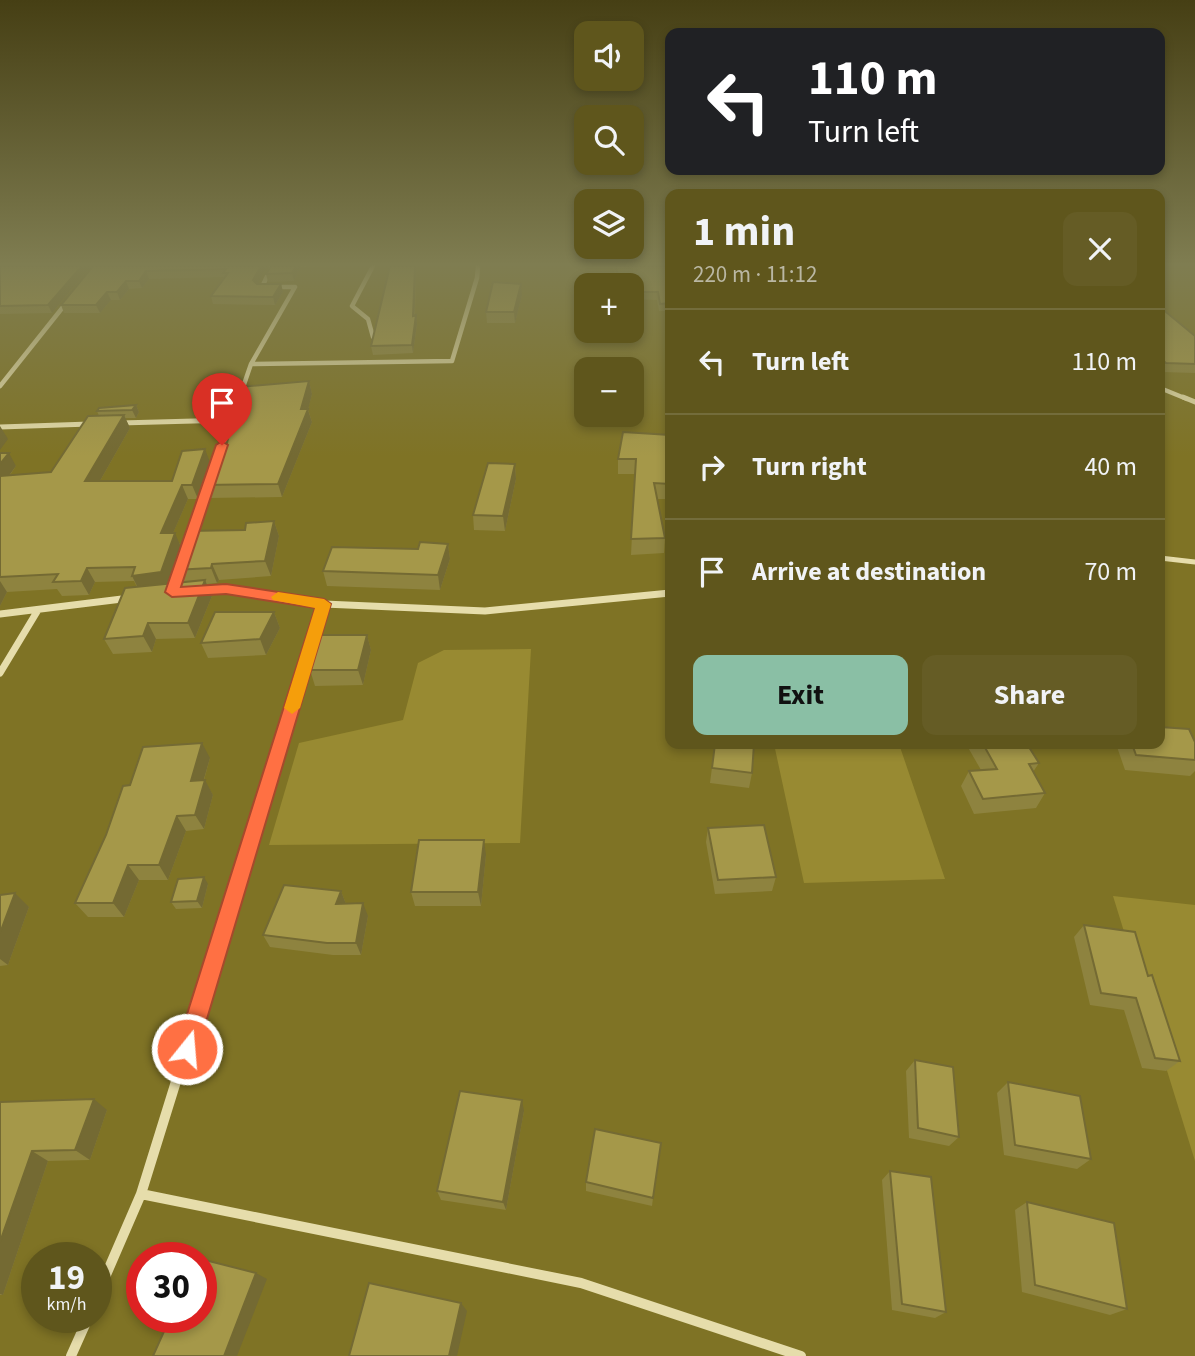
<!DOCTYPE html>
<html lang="en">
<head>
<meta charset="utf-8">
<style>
  body { margin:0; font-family:"Source Sans 3",sans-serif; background:#655c25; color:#f1f3f6; height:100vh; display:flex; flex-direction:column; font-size:26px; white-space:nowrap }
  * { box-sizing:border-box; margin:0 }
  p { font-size:23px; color:#bab7a3 }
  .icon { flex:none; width:38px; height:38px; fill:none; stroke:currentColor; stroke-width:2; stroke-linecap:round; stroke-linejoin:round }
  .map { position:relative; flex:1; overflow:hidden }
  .drawer { position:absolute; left:665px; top:189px; width:500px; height:560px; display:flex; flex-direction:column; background:#5f561c; border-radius:14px; box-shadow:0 4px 10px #0003 }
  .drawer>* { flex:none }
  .hud { position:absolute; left:665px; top:28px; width:500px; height:147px; border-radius:14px; box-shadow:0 4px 10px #0003; background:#202124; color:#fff; overflow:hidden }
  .buttons { position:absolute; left:574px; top:21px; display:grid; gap:14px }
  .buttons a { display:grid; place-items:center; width:70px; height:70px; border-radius:14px; background:#5f561c; box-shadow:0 4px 10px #0003; font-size:35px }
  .speed { position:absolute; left:21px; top:1242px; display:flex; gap:14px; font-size:35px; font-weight:700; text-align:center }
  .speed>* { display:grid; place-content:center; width:91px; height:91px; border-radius:50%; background:#5f561c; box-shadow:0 4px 10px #0003; line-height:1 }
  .speed small { font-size:18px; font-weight:400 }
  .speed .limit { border:10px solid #d22; background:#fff; color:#111 }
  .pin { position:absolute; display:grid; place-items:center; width:60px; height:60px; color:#fff; margin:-72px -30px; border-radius:50% 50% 50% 0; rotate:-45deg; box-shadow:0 0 7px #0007 }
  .pin .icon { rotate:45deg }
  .me { position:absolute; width:77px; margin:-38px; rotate:17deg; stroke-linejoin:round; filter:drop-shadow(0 0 5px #0008) }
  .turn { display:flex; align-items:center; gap:24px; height:147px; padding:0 28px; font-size:32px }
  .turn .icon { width:91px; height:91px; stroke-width:2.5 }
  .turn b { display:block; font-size:49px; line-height:60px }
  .round { display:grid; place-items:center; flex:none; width:74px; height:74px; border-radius:14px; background:#655c25 }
  .head { display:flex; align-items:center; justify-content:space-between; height:119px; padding:0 28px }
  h1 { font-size:42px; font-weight:700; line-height:52px }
  .button { display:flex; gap:14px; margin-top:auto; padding:14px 28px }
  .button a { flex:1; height:80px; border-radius:14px; background:#8abfa5; color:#111; font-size:28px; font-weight:700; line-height:80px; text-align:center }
  .button a+a { background:#655c25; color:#f1f3f6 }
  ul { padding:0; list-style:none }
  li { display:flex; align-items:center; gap:21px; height:105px; padding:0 28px; border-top:2px solid #736c3b }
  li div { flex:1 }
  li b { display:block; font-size:26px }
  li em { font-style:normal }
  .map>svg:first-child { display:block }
</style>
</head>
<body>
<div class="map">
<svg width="1195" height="1356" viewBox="0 0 1195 1356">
  <rect width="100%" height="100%" fill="#7f7325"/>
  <path fill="#988a32" d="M531,649L520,843L269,845L299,743L403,720L418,663L444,650Z
    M774,744H899L945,879L804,883Z
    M1113,896L1195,905V1161Z"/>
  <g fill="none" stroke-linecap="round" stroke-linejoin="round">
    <path stroke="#e6ddab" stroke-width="4.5" d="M373,266L352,306L368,319L373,337
      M262,287L272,266
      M251,364L452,361L477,278L478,266
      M0,386L67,302
      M1160,388L1187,399
      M239,399L251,364L295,287H274"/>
    <path stroke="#e6ddab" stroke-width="5" d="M1183,397L1195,402
      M120,423L231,420
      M0,427L90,424
      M219,455L239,397
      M191,537L209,486
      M1160,558L1195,562"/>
    <path stroke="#e6ddab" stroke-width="7" d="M201,591L226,589L324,604L485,611L670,593
      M0,614L130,598
      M0,673L38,610
      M272,772L324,604"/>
    <path stroke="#e6ddab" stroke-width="9" d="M191,1032L273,770"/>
    <path stroke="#e6ddab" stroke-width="10" d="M141,1194L581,1283L801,1356
      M96,1298L141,1194L192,1030
      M71,1356L88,1318"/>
  </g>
  <path fill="#8e833f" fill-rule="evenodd" d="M0,266H91L52,313L0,314Z
    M93,266H268L257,284H281L283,292L275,305L213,304L211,296L224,277L149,279L142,288L129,289L120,300H111L100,313H64L61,305Z
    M271,266H348L301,267L294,281L268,282L266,274Z
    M390,266H416L415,316L416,315L417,324L413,353L373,355L371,346Z
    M612,266H670V311H659L657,300L632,299V285H619Z
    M522,295L515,323H487L486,312Z
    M1160,300L1165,304L1163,309L1195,336V373L1162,372L1160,371Z
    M309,381L312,394L308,409L312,422L282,497L209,498L204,485L226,448Z
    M136,405L139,412L136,418H125L130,428L100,481H172L210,462L198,499H188L173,533L181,546L245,530L274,521L279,536L271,576L219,580L217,583L207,584L212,596L195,638L156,639L152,652L113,654L104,639L137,587L134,581L95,582L89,595L62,596L57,589L7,592L0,606V453L16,466L10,475L51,472L99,416L97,411ZM177,558L174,570L180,583L168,584Z
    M670,435V499H657L665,538L664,553L631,555L635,474H618V459Z
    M515,464L516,479L505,531L474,530L473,515Z
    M448,544L450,559L440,590L327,586L323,571L418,549Z
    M274,612L280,628L266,655L208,658L201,643Z
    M367,635L371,650L363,685L315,686L310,670Z
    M1195,742V771L1190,776L1125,770L1116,744Z
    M715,744L752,773L749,788L710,783Z
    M966,744H1027L1039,763L1033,772L1045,793L1036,808L974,814L961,786L969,771L981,770Z
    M210,758L204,780L213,795L204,829L186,831L168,880H139L124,917H88L75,903L130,785Z
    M708,828L776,877L772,891L715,894L706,842Z
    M486,855L481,906H415L411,892Z
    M208,884L202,908L176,909L171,902Z
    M341,891L346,904L368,916L361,955H333L270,947L263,935Z
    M0,895L29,907L8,965L0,966Z
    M1084,925L1148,976L1180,1061L1166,1071L1142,1068L1124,1010L1090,1005L1074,937Z
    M915,1060L959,1137L949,1146L909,1138L906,1071Z
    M1008,1082L1091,1159L1077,1169L1004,1155L997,1093Z
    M0,1102L107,1110L90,1160L48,1161L3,1295H0Z
    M524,1111L506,1210L441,1200L437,1191Z
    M890,1171L946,1312L935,1318L892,1310L882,1180Z
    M586,1182L653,1198L652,1206L586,1191Z
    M1027,1202L1127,1309L1110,1315L1022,1292L1015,1210Z"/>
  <path fill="#746a33" d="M82,266H91L52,313L48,305Z
    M261,266H268L255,288L253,280Z
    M296,266H301V267L294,281L292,273Z
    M415,266H416L414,324L413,316Z
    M146,271L149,279L142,288L139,281Z
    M126,281L129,289L120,300L117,292Z
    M281,284L283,292L275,305L273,297Z
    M521,284L522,295L515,323L514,312Z
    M107,292L111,300L100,313L96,305Z
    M416,315L417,324L413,353L412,345Z
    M309,381L312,394L308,410L312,422L282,497L278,484L301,409Z
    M136,405L139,412L136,418L132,410Z
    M124,415L130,428L92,495L85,481Z
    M0,426L8,439L0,450Z
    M205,449L210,462L198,499L192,485Z
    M9,453L16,466L0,488V464Z
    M515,464L516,479L505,531L503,516Z
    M182,485L188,499L167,547L161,533Z
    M274,521L279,536L271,576L265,561Z
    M175,533L181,547L167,586L139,590L132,576Z
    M448,544L450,559L440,590L438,575Z
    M212,564L219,580L217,583L211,568Z
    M87,568L95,582L89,595L81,581Z
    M205,580L212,596L195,638L188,623Z
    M0,581L7,592L0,606Z
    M274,612L280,628L266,655L260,639Z
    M148,623L156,639L152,652L143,636Z
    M367,635L371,650L363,685L358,670Z
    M202,743L210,758L199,796L191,781Z
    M205,780L213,795L204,829L195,815Z
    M177,816L186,831L168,880L159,865Z
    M484,840L486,855L481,906L478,892Z
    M128,865L139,880L124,917L113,903Z
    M204,877L208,884L202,908L197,901Z
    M341,891L346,904H336Z
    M15,893L29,907L8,965L0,959V933Z
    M363,903L368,916L361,955L356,943Z
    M94,1099L107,1110L90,1160L75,1150Z
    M522,1100L524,1111L506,1210L503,1202Z
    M32,1151L48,1161L3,1295L0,1294V1242Z
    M256,1273L267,1279L237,1356H224Z
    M461,1303L467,1311L457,1356H449Z"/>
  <path fill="#a59849" stroke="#746a33" stroke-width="2" d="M0,266H82L48,305L0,306Z
    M93,266H261L253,280L257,284H281L273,297L211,296L228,273H223L226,269L146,271L139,281H126L117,292H107L96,305H61Z
    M271,266H296L292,273L266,274Z
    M390,266H415L413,316L416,315L412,345L371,346Z
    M615,266H670V303L660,304L658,292H632V285H622Z
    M493,282L521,284L514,312H486Z
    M1160,307L1195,336V364L1166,363L1160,358Z
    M309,381L301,409H308L278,484L204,485L217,448H226L239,387Z
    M136,405L132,410L97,411L99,408Z
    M124,415L85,481H172L182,451L205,449L192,485H182L161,533H175L161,572L132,576L135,567L87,568L81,581L53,582L58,574L0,577V476L51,472L88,416Z
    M623,432L670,435V484L654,483L665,538L631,539L636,459H618Z
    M0,453H9L0,464Z
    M488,463L515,464L503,516L473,515Z
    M274,521L265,561L212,564L211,568L174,570L186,531L245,530L246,523Z
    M420,542L448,544L438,575L323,571L332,547L418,549Z
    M205,580L188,623H148L143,636L104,639L125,588Z
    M215,612H274L260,639L201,643Z
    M320,635H367L358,670H310Z
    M1160,727L1189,729L1195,742V760L1136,755L1132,744H1160Z
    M202,743L191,781L205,780L195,815L177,816L159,865H128L113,903H75L106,835L123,786L130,785L143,747Z
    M715,744H754L752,773L712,768Z
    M983,744H1027L1039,763L1029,764L1045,793L983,799L969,771L997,769Z
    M764,825L776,877L718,880L708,828Z
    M419,840H484L478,892H411Z
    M204,877L197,901L171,902L178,879Z
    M284,885L341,891L336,904L363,903L356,943H327L263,935Z
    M15,893L0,933V895Z
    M1084,925L1135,932L1148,976L1152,975L1180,1061L1155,1058L1136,998L1101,993Z
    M915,1060L953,1067L959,1137L918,1128Z
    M1008,1082L1080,1096L1091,1159L1015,1145Z
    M460,1091L522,1100L503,1202L437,1191Z
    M94,1099L75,1150L32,1151L0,1242V1102Z
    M595,1129L661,1143L653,1198L586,1182Z
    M890,1171L931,1177L946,1312L902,1304Z
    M1027,1202L1114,1223L1127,1309L1035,1285Z
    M201,1259L256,1273L224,1356H153L170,1318H201Z
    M369,1283L461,1303L449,1356H349Z"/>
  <linearGradient id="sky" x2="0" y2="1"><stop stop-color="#463f14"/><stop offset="0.58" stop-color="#7f7d51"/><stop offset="1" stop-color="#7f7d51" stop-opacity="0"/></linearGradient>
  <rect width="1195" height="456" fill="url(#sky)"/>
  <path fill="#ff7043" stroke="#a6492c" stroke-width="2" d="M222,441L228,445L181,587L226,584L324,599L331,604L198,1049L195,1057L187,1060L179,1057L176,1049L315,608L226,594L172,597L165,592L216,445Z"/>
  <path fill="#f59e0b" d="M278,592L324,599L331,604L300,708L292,714L284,708L315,608L273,600L271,597Z"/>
</svg>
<div class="buttons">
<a><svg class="icon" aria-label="sound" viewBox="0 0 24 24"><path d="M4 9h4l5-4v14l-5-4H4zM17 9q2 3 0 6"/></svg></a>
<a><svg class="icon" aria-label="search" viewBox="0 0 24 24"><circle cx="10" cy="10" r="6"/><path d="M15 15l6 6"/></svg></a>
<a><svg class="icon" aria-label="layers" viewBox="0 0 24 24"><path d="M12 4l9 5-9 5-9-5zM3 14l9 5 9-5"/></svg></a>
<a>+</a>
<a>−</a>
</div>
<div class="speed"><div>19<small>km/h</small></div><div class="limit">30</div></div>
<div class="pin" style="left:222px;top:445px;background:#d93025"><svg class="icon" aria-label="arrive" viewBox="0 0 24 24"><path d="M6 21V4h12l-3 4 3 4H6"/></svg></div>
<svg class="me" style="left:187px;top:1049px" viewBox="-20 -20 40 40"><circle r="17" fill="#ff7043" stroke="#fff" stroke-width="3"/><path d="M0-11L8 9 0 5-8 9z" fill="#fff"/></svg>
<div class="hud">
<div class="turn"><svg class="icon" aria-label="left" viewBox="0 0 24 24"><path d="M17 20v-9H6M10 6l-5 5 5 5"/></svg><div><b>110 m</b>Turn left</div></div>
</div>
<section class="drawer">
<div class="head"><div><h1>1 min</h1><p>220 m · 11:12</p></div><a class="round"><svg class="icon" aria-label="close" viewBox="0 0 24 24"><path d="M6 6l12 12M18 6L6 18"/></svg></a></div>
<ul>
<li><svg class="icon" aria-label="left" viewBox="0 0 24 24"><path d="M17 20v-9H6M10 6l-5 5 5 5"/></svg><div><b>Turn left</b></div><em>110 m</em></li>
<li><svg class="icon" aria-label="right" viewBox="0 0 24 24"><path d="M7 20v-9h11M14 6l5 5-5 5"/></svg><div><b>Turn right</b></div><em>40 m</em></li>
<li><svg class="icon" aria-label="arrive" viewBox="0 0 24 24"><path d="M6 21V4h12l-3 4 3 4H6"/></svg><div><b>Arrive at destination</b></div><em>70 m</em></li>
</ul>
<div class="button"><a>Exit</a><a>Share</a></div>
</section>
</div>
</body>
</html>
